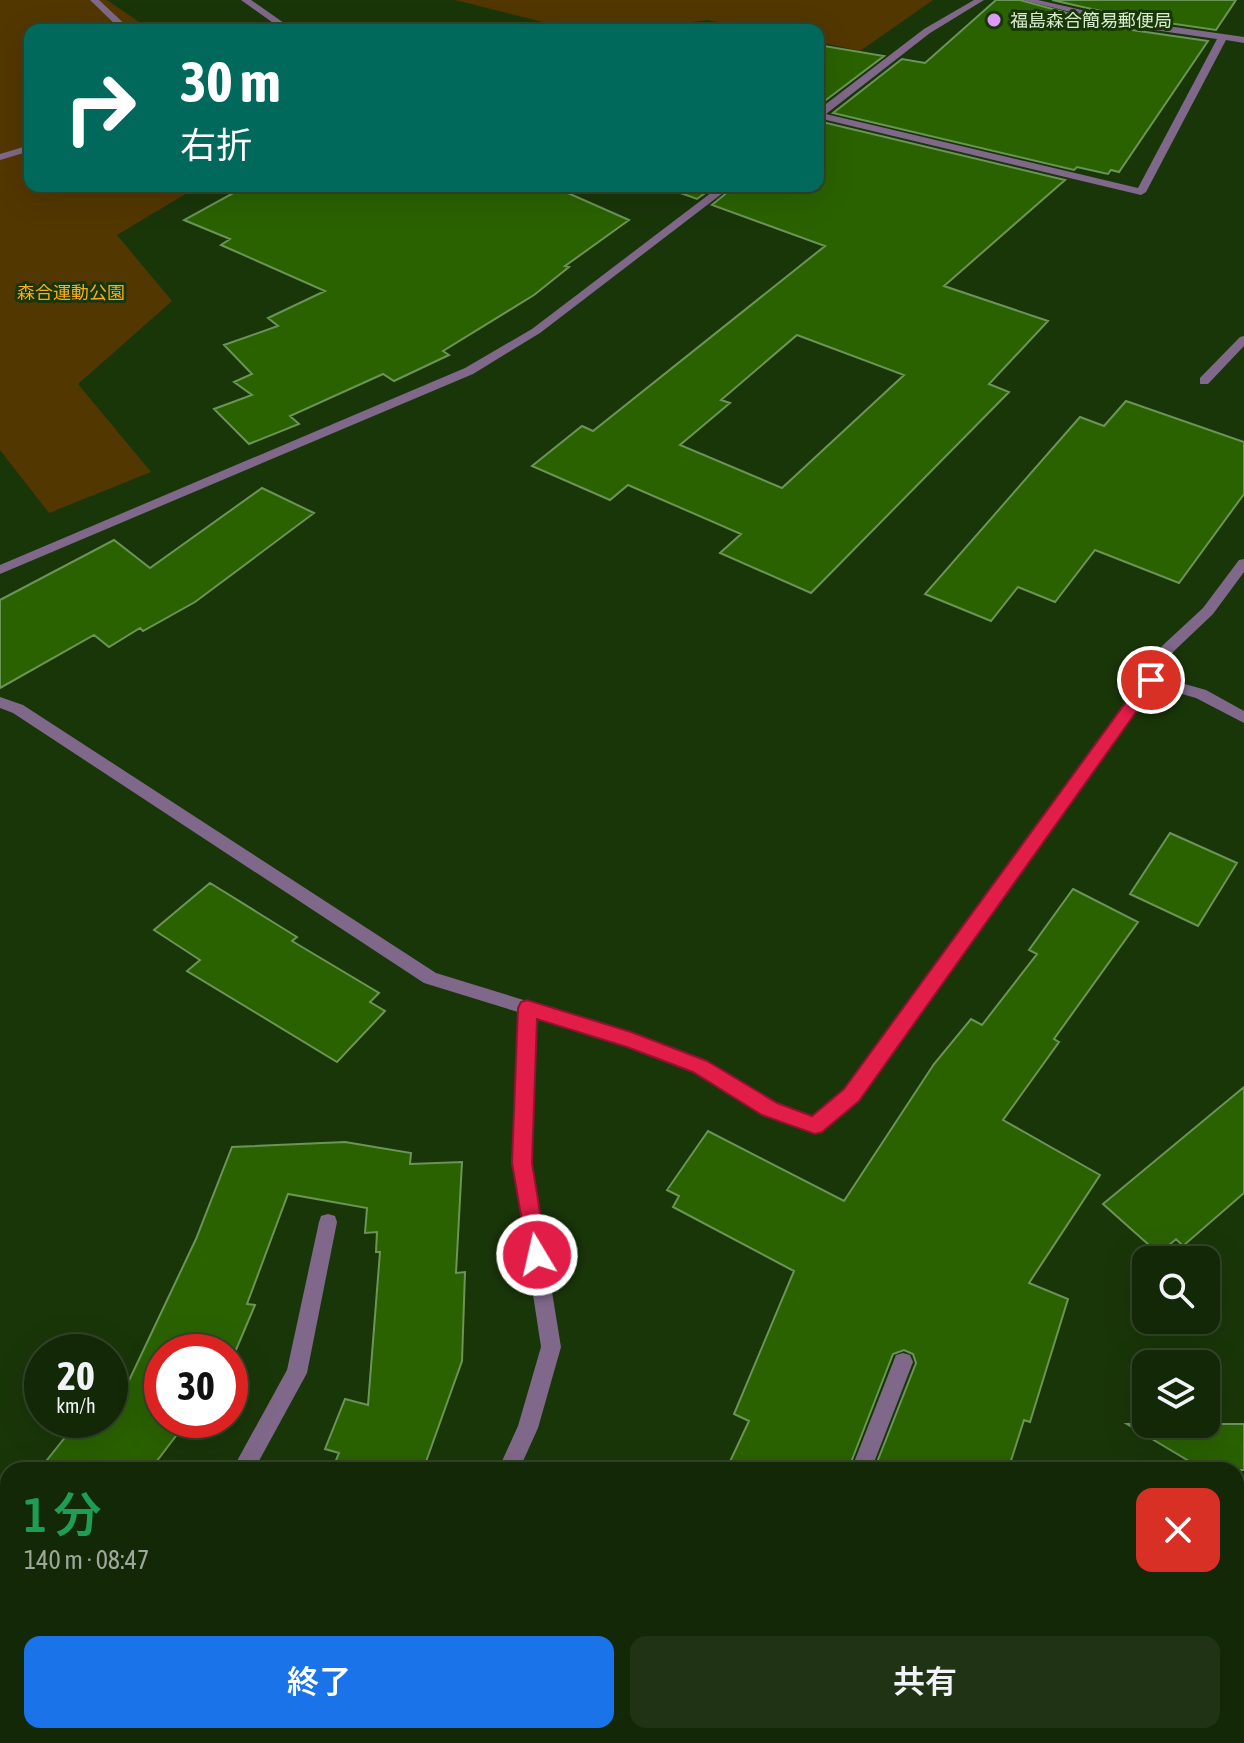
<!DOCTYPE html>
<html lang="ja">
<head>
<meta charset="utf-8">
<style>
  body { margin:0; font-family:"Asap Condensed","Noto Sans JP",sans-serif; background:#203415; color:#f1f3f6; height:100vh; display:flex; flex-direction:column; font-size:30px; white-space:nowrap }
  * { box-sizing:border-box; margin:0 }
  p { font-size:26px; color:#9da69b }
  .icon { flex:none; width:44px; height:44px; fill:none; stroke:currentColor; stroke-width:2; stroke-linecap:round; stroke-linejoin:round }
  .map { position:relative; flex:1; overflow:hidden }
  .drawer { position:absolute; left:0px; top:1462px; width:1244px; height:282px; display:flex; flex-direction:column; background:#132807; border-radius:24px 24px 0 0; box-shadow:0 8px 32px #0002,0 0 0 2px #324428 }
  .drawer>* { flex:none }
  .hud { position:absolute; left:24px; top:24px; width:800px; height:168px; border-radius:16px; box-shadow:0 8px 32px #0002,0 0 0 2px #324428; background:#00695c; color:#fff; overflow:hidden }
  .controls { position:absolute; left:1132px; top:1246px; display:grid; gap:16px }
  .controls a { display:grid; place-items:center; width:88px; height:88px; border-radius:16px; background:#132807; box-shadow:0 8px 32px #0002,0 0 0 2px #324428; font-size:40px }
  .speed { position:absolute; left:24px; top:1334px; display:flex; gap:16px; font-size:40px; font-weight:700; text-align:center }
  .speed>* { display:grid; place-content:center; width:104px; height:104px; border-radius:50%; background:#132807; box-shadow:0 8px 32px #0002,0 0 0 2px #324428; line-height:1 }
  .speed small { font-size:20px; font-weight:400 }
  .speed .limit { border:12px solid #d22; background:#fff; color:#111 }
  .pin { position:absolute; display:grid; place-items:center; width:68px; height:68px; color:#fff; margin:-34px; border:4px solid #fff; border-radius:50%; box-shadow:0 2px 8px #0007 }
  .me { position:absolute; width:88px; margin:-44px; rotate:351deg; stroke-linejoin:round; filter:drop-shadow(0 0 6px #0008) }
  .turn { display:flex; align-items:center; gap:28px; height:168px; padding:0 24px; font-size:36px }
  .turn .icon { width:104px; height:104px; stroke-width:2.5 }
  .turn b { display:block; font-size:56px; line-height:68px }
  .round { display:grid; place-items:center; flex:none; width:84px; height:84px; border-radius:16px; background:#203415 }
  .headline { display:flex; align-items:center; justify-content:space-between; height:136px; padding:0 24px }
  h1 { font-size:48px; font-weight:600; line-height:60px; color:#1e9e55 }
  .cta { display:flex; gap:16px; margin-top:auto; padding:16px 24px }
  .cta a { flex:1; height:92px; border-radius:16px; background:#1a73e8; color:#fff; font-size:32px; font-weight:600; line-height:92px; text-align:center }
  .cta a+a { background:#203415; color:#f1f3f6 }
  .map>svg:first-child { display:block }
</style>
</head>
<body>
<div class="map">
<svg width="1244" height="1743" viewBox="0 0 1244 1743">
  <rect width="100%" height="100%" fill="#193609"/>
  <path fill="#533700" d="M0,0H107L151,30H30V186H199L117,235L172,301L78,384L151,472L49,513L0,450Z
    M455,0H933L860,51L818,42V30H757L707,20L628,30H574Z"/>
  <path fill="#2a6200" stroke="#6b9459" stroke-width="2" fill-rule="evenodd" d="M996,0H1020L1125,29L1208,41L1119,172L1111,170L1108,174L1077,167L1074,170L833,113L902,59L925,63Z
    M1052,0H1236L1216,30L1127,17Z
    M818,45L884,56L818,106Z
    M818,121L1065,180L944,286L1048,321L989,384L1009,392L811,593L720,553L741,534L628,485L610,500L532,466L582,426L593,431L825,246L712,205L735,186H818ZM797,335L904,375L782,488L680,445L730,403L721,400Z
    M246,186H552L629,220L565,266L569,267L534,295L443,351L449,355L394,381L383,374L290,416L299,424L249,444L214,409L252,395L234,382L252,374L224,345L278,326L268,318L325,291L221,245L230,239L184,220Z
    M676,186H715L697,199L675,191Z
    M1126,401L1244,442V494L1179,583L1095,550L1055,602L1018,587L991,621L925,594L1080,417L1104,426Z
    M262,488L314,513L195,602L143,631L140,628L109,647L94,635L0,688V600L114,540L150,568Z
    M1170,833L1237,863L1198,926L1130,894Z
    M210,883L297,937L292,941L379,993L370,1002L385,1011L337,1062L187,971L200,960L154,930Z
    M1073,889L1138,922L1054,1039L1059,1042L1003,1120L1100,1175L1029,1283L1068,1299L1030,1422L1024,1420L1008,1470H874L916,1363L913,1354L904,1350L893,1354L848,1470H726L749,1421L734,1414L794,1271L673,1207L679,1196L667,1190L708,1131L844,1201L934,1064L971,1019L982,1025L1037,954L1029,950Z
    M1244,1087V1193L1183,1246L1176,1239L1159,1254L1103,1204Z
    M345,1142L411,1153L410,1164L462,1162L456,1273L465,1272L462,1361L423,1470H332L339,1453L325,1449L345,1399L368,1405L380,1252H376L377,1232L365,1233L367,1208L288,1194L247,1304L255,1305L230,1364V1352H162V1420H188L150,1470H39L79,1420H110V1380L125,1389L196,1239L232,1147Z
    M1127,1424H1244V1470H1204Z"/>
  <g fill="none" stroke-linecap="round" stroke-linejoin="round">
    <path fill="#80688a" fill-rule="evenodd" d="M90,0H99L131,30H121Z
      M30,145V151L0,160V154Z"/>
    <path fill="#80688a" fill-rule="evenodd" d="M241,0H251L294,30H283Z
      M974,0H984L930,33L826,114L1138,188L1217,39L1126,26L1023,0H1038L1126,20L1244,37V43L1226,40L1146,192L1141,195L818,118V110L924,29Z
      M720,186H732L540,333L473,374L0,574V565L465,368L532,329Z
      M1244,336V346L1208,384H1200V378L1240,337Z
      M1244,559V572L1213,614L1173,652L1160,677L1206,690L1244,711V723L1196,698L1154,686L858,1100L821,1131L815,1134L764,1114L694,1071L627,1046L535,1017L531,1163L561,1347L538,1428L519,1470H498L518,1426L541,1347L513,1163L518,1012L424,983L13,713L0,708V697L23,705L436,973L631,1033L706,1061L776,1104L813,1117L846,1090L1145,678L1162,646L1203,608L1239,560Z
      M328,1214L335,1216L337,1222L307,1373L254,1470H232L287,1370L319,1222L321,1216Z
      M903,1353L910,1355L913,1362L871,1470H851L896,1355Z
      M125,1736H178L181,1743H128Z
      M324,1736H353L350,1743H321Z
      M746,1736H770L767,1743H743Z"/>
  </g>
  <path fill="#e11d48" stroke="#92132f" stroke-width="2" d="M1151,675L1156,676L1159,680L1156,684L859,1101L822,1132L815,1134L762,1115L693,1072L627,1047L537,1019L532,1163L547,1255L544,1262L537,1265L529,1262L512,1163L518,1008L521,1002L527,1000L631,1032L707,1061L777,1103L812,1116L844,1089L1145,676Z"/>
  <circle fill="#dc99f5" stroke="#193609" stroke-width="3" cx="994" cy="20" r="8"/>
  <g text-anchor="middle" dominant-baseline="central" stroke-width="6" stroke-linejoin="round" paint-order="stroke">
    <g font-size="18" fill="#d7edcd" stroke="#193609" text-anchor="start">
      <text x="1010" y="20">福島森合簡易郵便局</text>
    </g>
    <g font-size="18" fill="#f9ae1d" stroke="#193609">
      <text x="71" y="292">森合運動公園</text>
    </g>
  </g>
</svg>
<div class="controls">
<a><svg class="icon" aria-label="search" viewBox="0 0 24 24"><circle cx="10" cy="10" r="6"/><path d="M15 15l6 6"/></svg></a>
<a><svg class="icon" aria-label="layers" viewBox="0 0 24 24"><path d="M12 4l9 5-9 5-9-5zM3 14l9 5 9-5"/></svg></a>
</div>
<div class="speed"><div>20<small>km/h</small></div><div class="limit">30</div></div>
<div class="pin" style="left:1151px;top:680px;background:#d93025"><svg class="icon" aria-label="arrive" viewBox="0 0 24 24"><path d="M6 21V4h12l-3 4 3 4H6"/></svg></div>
<svg class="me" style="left:537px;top:1255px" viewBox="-20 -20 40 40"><circle r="17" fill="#e11d48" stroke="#fff" stroke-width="3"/><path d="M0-11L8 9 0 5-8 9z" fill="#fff"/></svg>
<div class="hud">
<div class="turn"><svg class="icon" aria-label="right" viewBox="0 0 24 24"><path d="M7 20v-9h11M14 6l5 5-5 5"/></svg><div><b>30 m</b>右折</div></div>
</div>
<section class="drawer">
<div class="headline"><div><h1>1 分</h1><p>140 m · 08:47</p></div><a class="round" style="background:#d93025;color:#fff"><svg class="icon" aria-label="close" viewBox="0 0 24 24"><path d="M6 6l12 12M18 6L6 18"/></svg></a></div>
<div class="cta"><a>終了</a><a>共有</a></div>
</section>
</div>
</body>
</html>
